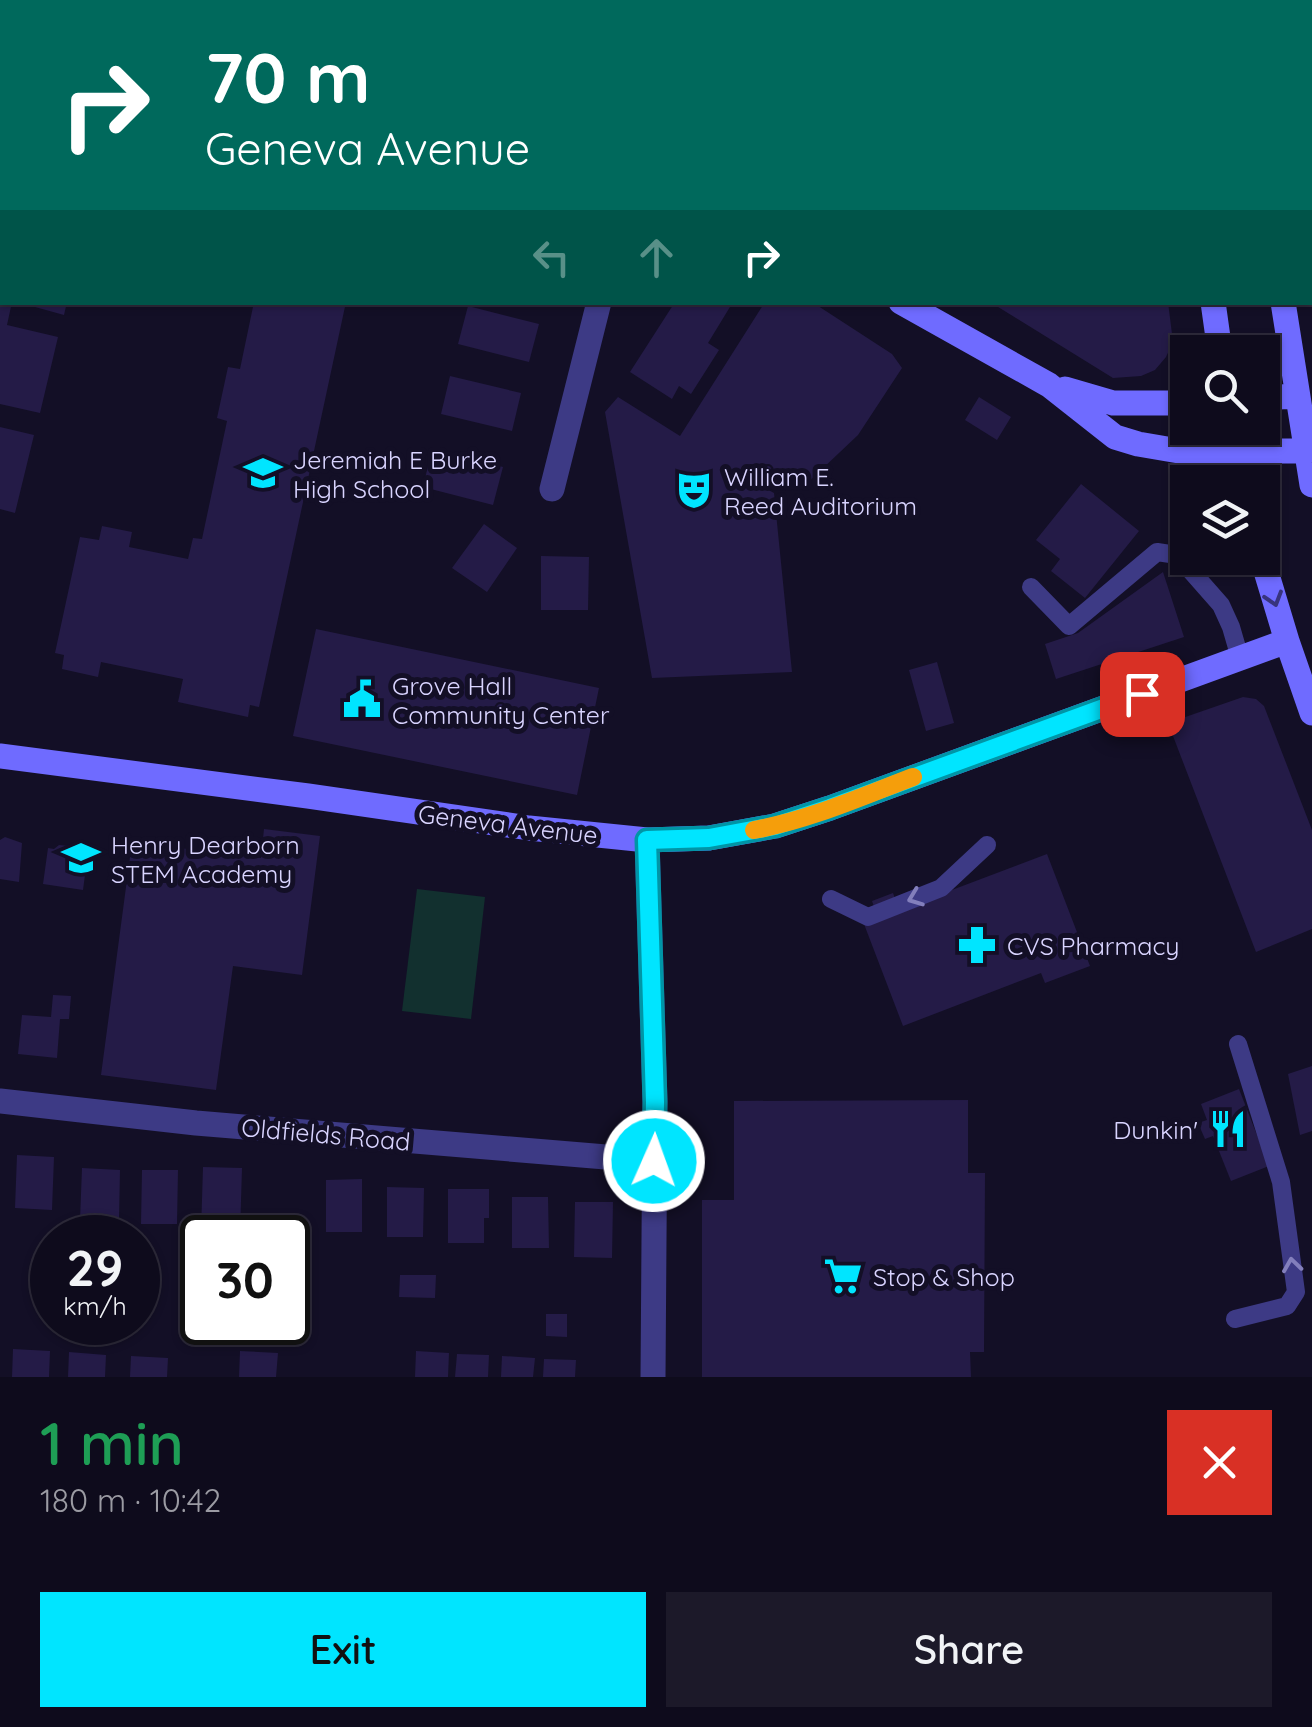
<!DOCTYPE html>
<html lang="en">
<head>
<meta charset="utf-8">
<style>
  body { margin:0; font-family:Quicksand,sans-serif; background:#1c1929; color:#f1f3f6; height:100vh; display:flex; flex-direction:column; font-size:38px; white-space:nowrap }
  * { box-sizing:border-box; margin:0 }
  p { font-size:32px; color:#9b9ba3 }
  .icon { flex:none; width:55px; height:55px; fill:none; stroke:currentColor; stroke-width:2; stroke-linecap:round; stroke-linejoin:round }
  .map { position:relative; height:1377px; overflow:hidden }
  .drawer { display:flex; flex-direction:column; background:#0e0b1c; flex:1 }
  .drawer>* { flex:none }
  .top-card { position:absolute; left:0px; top:0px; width:1312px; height:305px; box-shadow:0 2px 8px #0004,0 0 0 2px #2e2b3b; background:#00695c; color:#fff; overflow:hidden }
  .fabs { position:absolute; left:1170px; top:335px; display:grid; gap:20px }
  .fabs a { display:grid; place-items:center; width:110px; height:110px; border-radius:0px; background:#0e0b1c; box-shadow:0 2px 8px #0004,0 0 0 2px #2e2b3b; font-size:50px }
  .speed { position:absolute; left:30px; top:1215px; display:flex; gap:20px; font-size:50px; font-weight:700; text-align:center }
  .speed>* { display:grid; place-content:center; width:130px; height:130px; border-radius:50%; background:#0e0b1c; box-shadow:0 2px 8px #0004,0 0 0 2px #2e2b3b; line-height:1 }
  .speed small { font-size:25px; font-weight:400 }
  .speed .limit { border:5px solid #111; border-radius:15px; background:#fff; color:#111 }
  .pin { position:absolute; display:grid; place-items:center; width:85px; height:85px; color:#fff; margin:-42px; border-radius:20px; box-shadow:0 5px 15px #0006 }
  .me { position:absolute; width:110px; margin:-55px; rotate:2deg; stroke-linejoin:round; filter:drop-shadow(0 0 8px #0008) }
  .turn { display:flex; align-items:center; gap:35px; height:210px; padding:0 40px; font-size:45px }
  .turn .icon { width:130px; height:130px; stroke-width:2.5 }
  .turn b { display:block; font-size:70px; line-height:85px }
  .lanes { display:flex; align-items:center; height:95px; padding:0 40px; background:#0003; justify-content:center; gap:50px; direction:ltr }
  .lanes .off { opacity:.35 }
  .round { display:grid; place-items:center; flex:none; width:105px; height:105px; border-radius:0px; background:#1c1929 }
  .summary { display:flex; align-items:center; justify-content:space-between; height:170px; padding:0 40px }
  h1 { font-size:60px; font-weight:600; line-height:75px; color:#1e9e55 }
  .action { display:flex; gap:20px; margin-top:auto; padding:20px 40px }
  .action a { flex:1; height:115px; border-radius:0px; background:#00e5ff; color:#111; font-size:40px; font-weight:600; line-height:115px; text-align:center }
  .action a+a { background:#1c1929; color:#f1f3f6 }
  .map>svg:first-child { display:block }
</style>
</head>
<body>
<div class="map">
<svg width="1312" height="1377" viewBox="0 0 1312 1377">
  <rect width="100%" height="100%" fill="#130f26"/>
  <path fill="#12302f" d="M417,889L485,897L471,1019L402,1011Z"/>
  <path fill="#241b47" d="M0,302H12L7,325L58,337L40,413L0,404Z
    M17,302H67L64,315Z
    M254,302H346L259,707L250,705L248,717L178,702L183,679L101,662L98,677L62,669L64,655L55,653L80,537L99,540L102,526L132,532L129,547L188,559L193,538L202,539L227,421L217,418L228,367L240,369Z
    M675,302H733L708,343L719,350L691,394L679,386L672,399L630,372Z
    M765,302H812L892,354L902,368L858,435L802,488L772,468L761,486L774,493L792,672L652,678L605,412L618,397L680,436Z
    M990,302H1168L1173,342L1166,357L1155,370L1141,376L1113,378Z
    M468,306L539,324L529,362L458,344Z
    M450,376L521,393L512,431L441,414Z
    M979,397L1011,417L997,440L965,420Z
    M0,427L34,435L15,513L0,509Z
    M432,449L503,467L493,505L423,487Z
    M1081,484L1139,531L1085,598L1051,571L1060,559L1036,540Z
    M484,524L517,548L487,592L452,568Z
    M541,556L589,557L588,610H541Z
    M1163,572L1184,637L1056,679L1045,644L1078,633Z
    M316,629L599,688L577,795L293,736Z
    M937,662L954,723L926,731L909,670Z
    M1243,697L1256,699L1264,706L1312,830V929L1256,952L1168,723Z
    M264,829L320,836L302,975L233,966L216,1090L101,1075L132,842L261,858Z
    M5,837L22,843L19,882L0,879V840Z
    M59,845L69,846L73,851L88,852L83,890L43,884L48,848L54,849Z
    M1047,854L1090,966L1045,983L1041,973L903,1026L864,924L878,918L872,901L893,893L899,910Z
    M53,995L71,996L69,1019H60L57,1058L18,1054L22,1015L51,1017Z
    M1312,1066V1131L1300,1135L1288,1074Z
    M1239,1089L1269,1166L1231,1181L1213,1136L1205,1139L1198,1123L1207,1120L1201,1104Z
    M968,1100V1173H985L984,1352H970L971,1377H702V1200H734V1101Z
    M17,1155L54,1157L52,1210L15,1208Z
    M203,1167L242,1168L240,1234L201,1232Z
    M82,1168L120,1170L119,1221L80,1220Z
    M142,1170H178L177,1224H141Z
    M362,1179V1232H326V1180Z
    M387,1187L424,1188L423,1237H387Z
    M448,1189H489V1218H484V1243H448Z
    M512,1197H548L549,1248H512Z
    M575,1202H613L612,1258L574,1257Z
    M400,1275H436L435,1298L399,1297Z
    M546,1314H567V1337L546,1336Z
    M13,1349L50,1351L49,1377H12Z
    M240,1351L278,1353L276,1377H239Z
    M416,1351L449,1353L448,1377H415Z
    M69,1352L106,1355L105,1377H68Z
    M457,1354L489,1355L488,1377H455Z
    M131,1356L168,1358L167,1377H130Z
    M502,1356L535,1358L533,1377H501Z
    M544,1359L576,1360L575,1377H543Z"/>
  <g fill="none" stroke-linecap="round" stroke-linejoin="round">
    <path stroke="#3d3a85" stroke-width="18" d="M1031,587L1069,626L1157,552L1177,555L1221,605L1231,627L1240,658
      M831,899L868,917L941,888L987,845
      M1235,1319L1287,1306L1296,1292L1281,1182L1238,1044"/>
    <path stroke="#3d3a85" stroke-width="25" d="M504,0V2
      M7,2V0
      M0,33L2,21
      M552,489L599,302
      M647,840L655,1102L653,1377
      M0,1101L196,1123L654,1161"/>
    <path stroke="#6f6bff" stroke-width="25" d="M201,0L210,2
      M1172,0L1173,2
      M1237,0V2
      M901,302L1049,385L1115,437L1138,444L1179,451H1306
      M1213,302L1220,352
      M1283,302L1312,485
      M1065,389L1113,403H1188
      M1262,398L1297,396
      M1232,428L1242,482
      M1262,558L1287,641L1312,713
      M0,756L308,796L529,828L647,840L709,838L775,826L830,808L1287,641"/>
  </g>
  <defs><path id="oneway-chevron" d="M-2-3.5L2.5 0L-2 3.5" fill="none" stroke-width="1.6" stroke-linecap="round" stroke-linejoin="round" transform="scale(2.5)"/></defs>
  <use stroke="#38347d" href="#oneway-chevron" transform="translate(1274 599) rotate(73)"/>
  <g stroke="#837fbc">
    <use href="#oneway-chevron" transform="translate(915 898) rotate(159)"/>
    <use href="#oneway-chevron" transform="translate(1292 1265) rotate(-98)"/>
  </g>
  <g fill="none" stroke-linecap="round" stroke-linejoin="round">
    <g stroke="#0095a6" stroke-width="25">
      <path id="route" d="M654,1161L655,1102L647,840L709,838L775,826L830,808L1142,694"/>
    </g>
    <use href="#route" stroke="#00e5ff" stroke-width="18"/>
    <path stroke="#f59e0b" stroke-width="18" d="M754,830C809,820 861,797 913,777"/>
  </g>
  <defs>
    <g id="school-bare" transform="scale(3)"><path d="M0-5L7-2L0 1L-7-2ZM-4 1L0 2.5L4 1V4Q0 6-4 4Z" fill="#00e5ff" stroke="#130f26" stroke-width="2.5" paint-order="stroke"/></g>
    <g id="theatre-bare" transform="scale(3)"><path d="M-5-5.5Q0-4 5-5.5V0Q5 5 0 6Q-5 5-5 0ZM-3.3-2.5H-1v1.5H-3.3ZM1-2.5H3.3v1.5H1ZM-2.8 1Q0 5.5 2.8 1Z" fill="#00e5ff" stroke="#130f26" stroke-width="2.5" paint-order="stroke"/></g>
    <g id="civic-bare" transform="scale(3)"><path d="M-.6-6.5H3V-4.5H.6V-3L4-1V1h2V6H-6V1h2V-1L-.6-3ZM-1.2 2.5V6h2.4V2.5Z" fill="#00e5ff" stroke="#130f26" stroke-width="2.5" paint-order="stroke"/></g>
    <g id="pharmacy-bare" transform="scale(3)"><path d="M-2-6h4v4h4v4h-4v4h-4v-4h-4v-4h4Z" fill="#00e5ff" stroke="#130f26" stroke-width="2.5" paint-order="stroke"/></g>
    <g id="restaurant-bare" transform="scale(3)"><path d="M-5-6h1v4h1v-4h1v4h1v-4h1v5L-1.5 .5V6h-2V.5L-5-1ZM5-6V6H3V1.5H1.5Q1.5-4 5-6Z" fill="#00e5ff" stroke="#130f26" stroke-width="2.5" paint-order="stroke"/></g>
    <g id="supermarket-bare" transform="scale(3)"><path d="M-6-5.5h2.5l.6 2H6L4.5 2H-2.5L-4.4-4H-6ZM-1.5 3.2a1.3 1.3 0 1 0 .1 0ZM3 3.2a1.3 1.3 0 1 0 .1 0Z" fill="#00e5ff" stroke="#130f26" stroke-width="2.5" paint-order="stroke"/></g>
  </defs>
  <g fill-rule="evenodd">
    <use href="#school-bare" x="263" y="473"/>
    <use href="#theatre-bare" x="694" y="490"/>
    <use href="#civic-bare" x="362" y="699"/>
    <use href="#school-bare" x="81" y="858"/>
    <use href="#pharmacy-bare" x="977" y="945"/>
    <use href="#restaurant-bare" x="1228" y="1129"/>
    <use href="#supermarket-bare" x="843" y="1276"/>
  </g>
  <g text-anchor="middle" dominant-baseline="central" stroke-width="10" stroke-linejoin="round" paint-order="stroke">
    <g font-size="25" fill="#d9d4ff" stroke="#130f26" text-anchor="start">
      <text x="293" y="459">Jeremiah E Burke<tspan x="293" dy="29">High School</tspan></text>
      <text x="724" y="476">William E.<tspan x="724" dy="29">Reed Auditorium</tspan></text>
      <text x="392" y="685">Grove Hall<tspan x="392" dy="29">Community Center</tspan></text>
      <text x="111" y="844">Henry Dearborn<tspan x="111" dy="29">STEM Academy</tspan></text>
      <text x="1007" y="945">CVS Pharmacy</text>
      <text x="1198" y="1129" text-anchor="end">Dunkin'</text>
      <text x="873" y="1276">Stop &amp; Shop</text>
    </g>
    <g font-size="25" fill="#d9d4ff" stroke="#130f26">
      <text transform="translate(508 824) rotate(7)">Geneva Avenue</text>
      <text transform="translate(326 1134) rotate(5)">Oldfields Road</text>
    </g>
  </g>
</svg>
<div class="fabs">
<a><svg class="icon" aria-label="search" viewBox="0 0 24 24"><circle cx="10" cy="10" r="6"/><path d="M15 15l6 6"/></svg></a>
<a><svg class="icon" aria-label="layers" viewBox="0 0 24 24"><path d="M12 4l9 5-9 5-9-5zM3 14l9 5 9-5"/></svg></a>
</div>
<div class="speed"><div>29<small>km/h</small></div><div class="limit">30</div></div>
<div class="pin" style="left:1142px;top:694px;background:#d93025"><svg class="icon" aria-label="arrive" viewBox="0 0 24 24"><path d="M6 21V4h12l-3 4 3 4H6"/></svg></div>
<svg class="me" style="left:654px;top:1161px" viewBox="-20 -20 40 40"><circle r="17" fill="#00e5ff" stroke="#fff" stroke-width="3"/><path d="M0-11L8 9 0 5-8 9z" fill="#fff"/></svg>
<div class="top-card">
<div class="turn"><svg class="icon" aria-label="right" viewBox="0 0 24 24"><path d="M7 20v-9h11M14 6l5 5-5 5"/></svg><div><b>70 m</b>Geneva Avenue</div></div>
<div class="lanes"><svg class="icon off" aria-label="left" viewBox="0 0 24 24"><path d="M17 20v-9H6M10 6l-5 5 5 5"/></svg><svg class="icon off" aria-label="ahead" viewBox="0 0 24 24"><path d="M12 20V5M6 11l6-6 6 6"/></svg><svg class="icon" aria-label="right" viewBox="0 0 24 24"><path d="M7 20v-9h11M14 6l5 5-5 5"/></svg></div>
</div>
</div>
<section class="drawer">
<div class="summary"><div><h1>1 min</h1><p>180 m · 10:42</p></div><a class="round" style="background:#d93025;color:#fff"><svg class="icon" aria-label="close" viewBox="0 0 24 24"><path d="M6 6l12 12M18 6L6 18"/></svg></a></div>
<div class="action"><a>Exit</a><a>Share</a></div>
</section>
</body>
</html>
